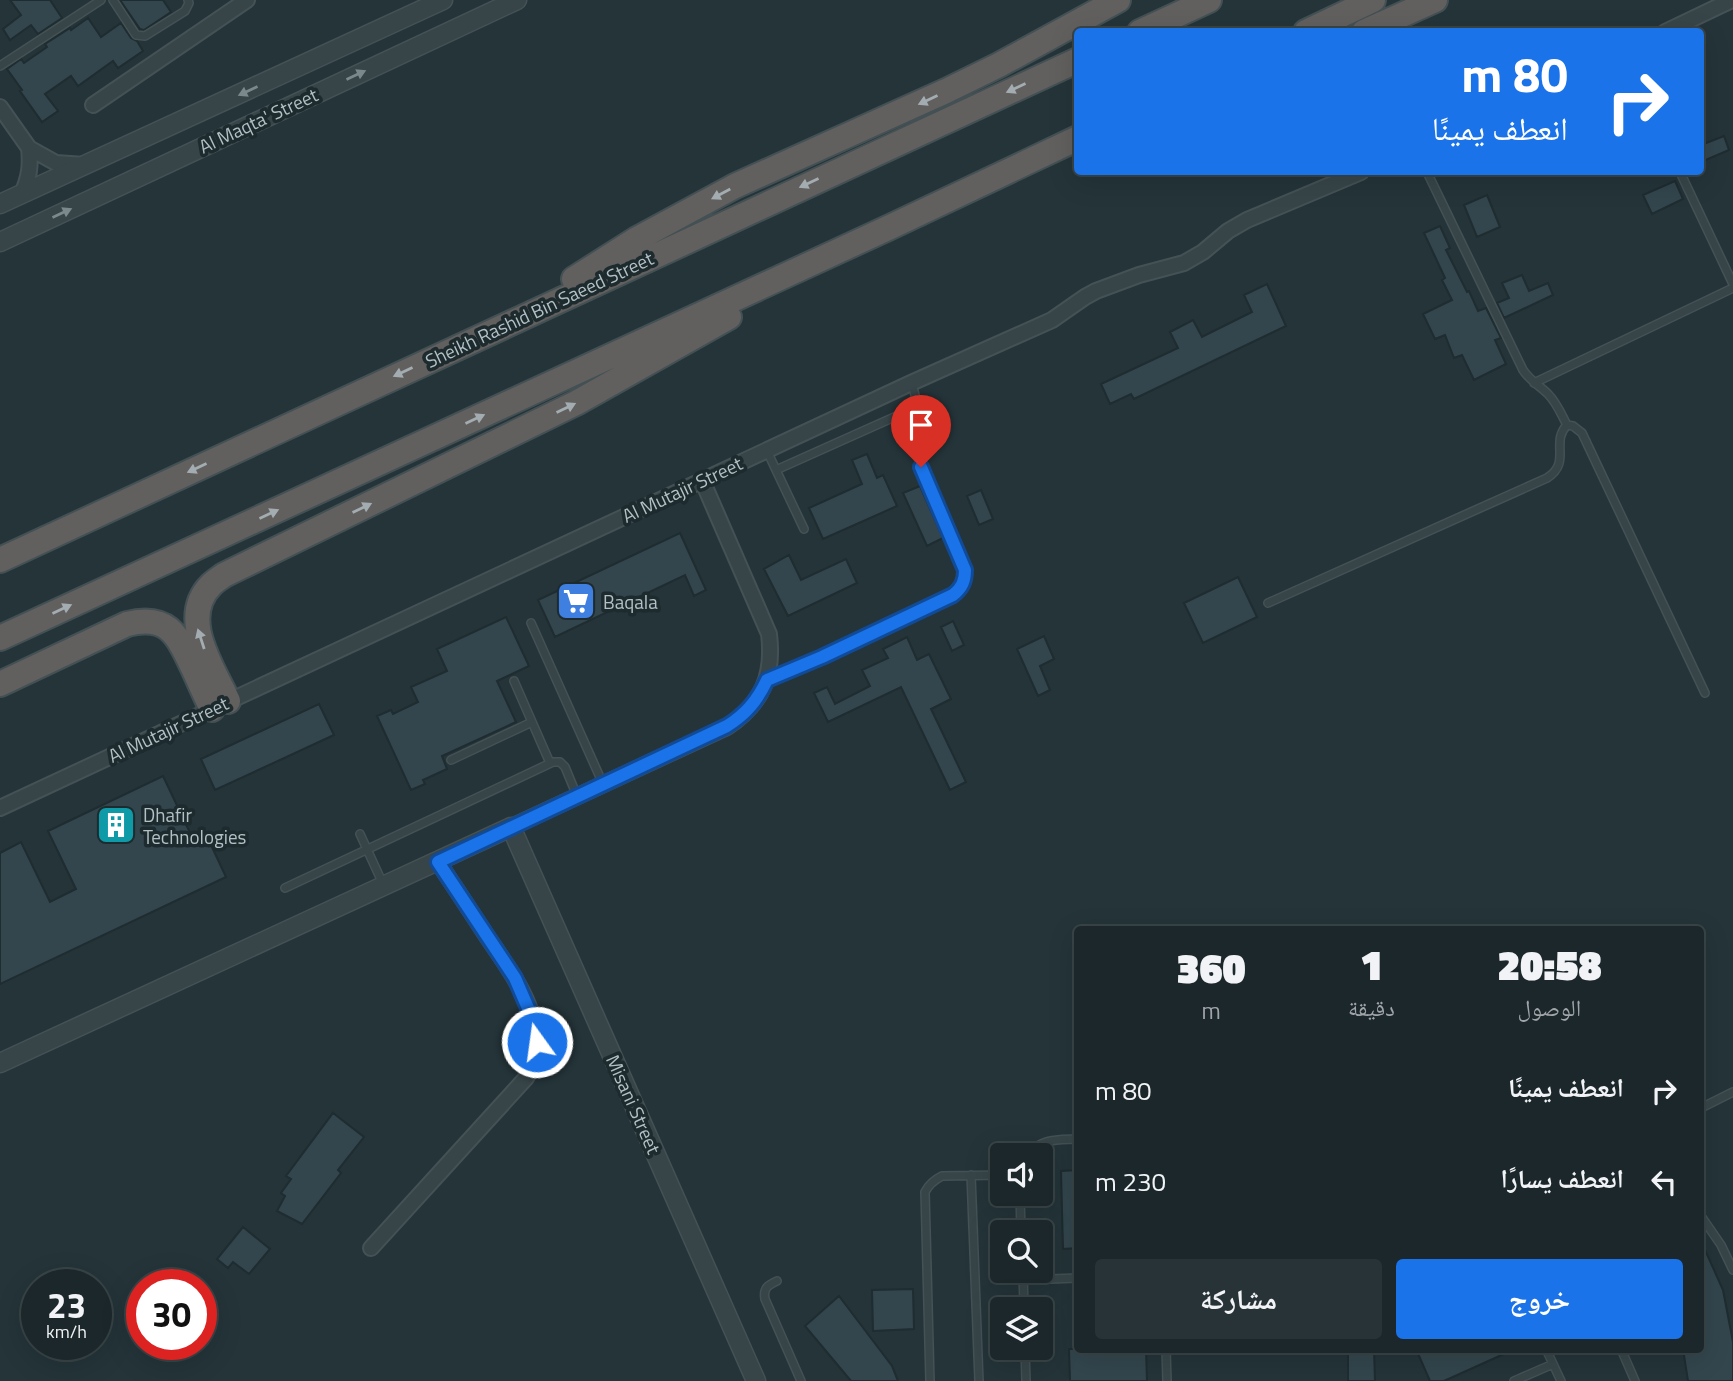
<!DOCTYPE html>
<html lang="ar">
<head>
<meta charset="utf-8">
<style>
  body { margin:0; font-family:"Titillium Web","Noto Naskh Arabic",sans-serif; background:#283337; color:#f1f3f6; direction:rtl; height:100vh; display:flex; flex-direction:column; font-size:26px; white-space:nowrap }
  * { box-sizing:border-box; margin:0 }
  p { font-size:23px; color:#a0a5a9 }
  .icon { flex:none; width:38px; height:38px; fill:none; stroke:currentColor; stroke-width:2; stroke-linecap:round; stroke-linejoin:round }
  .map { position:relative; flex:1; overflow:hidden; direction:ltr }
  .panel { position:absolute; left:1074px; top:926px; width:630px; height:427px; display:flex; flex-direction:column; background:#1b272b; border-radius:7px; box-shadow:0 7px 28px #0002,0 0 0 2px #394447; direction:rtl }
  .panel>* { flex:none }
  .banner { position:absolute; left:1074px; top:28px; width:630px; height:147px; border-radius:7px; box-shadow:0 7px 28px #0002,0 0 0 2px #394447; direction:rtl; background:#1a73e8; color:#fff; overflow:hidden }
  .buttons { position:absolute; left:990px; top:1143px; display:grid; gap:14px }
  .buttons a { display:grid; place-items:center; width:63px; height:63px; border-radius:7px; background:#1b272b; box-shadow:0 7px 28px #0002,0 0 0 2px #394447; font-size:35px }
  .speed { position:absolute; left:21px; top:1269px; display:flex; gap:14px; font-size:35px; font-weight:700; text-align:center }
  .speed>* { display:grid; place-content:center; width:91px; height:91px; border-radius:50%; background:#1b272b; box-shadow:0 7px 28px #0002,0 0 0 2px #394447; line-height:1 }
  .speed small { font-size:18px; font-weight:400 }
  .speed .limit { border:10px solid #d22; background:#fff; color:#111 }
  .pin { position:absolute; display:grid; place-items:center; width:60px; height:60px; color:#fff; margin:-72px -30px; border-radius:50% 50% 50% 0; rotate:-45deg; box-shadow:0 0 7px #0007 }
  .pin .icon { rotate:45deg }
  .me { position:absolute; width:77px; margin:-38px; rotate:346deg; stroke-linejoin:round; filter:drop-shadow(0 0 5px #0008) }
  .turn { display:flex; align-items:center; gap:24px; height:147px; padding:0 21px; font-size:32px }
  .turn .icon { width:91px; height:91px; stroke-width:2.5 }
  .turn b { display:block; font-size:49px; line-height:60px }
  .eta { display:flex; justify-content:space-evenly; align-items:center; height:119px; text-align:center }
  .eta b { font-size:42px; font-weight:800; line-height:49px }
  .action { display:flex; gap:14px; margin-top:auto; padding:14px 21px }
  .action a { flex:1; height:80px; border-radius:7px; background:#1a73e8; color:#fff; font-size:28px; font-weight:800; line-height:80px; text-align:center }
  .action a+a { background:#283337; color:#f1f3f6 }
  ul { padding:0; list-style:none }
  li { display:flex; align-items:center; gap:21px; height:91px; padding:0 21px }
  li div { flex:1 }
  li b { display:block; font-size:26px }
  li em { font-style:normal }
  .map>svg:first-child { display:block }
</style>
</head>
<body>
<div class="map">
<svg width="1733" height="1381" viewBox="0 0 1733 1381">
  <rect width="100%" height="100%" fill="#243439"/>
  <path fill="#33464d" stroke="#1f2c30" stroke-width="2" d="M10,0H50L62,18L38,34L31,25L10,40L3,29L21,15Z
    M120,0H163L171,12L144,30L140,29Z
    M88,18L101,37L121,23L131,38L137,41L143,51L118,68L113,61L78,86L71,76L45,94L58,111L42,122L20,91L22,90L7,69L21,59L24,63L47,47L45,44L70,28L71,30Z
    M1724,136L1729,150L1701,162V145Z
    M1675,181L1683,199L1652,214L1643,195Z
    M1487,195L1500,227L1477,237L1464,205Z
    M1440,226L1450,248L1446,250L1467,292L1469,291L1478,311L1486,308L1501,338L1495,340L1506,364L1474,380L1462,355L1454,358L1445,335L1435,339L1423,314L1452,300L1442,280L1445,278L1424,233Z
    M1522,275L1529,291L1548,283L1553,295L1504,318L1497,303L1509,298L1502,283Z
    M1267,284L1286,326L1134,399L1131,394L1110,404L1101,384L1178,348L1170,332L1193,320L1202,337L1252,312L1244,295Z
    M867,454L877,478L883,475L897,506L823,539L809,508L862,484L852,460Z
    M920,486L943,538L927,546L903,493Z
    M981,490L993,519L979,525L967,496Z
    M680,533L706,590L694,596L685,575L555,637L538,600Z
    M789,555L801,580L846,559L857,583L788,616L764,569Z
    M1238,577L1257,617L1203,643L1184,603Z
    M506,617L529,666L497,681L516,722L442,756L447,769L423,780L425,784L411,790L377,716L391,710L393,714L418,702L411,687L447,671L437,649Z
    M953,621L964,645L952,651L941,627Z
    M1044,636L1054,659L1040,666L1050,690L1038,696L1017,649Z
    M907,637L917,660L929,654L951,699L931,709L966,782L950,790L901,687L828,722L814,693L827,687L835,704L870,686L862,670L888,658L883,649Z
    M319,704L334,735L215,790L201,759Z
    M163,776L191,835L204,830L226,877L0,984V853L21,842L50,902L76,889L48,831Z
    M333,1113L364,1137L338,1170L341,1173L302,1224L277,1211L285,1196L281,1193L291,1179L286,1176Z
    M1078,1170V1248L1063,1249L1061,1171Z
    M243,1227L270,1249L249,1274L233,1262L228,1268L217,1259Z
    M1701,1241L1723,1290L1733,1342V1381H1688L1683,1349H1701Z
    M913,1289L914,1329L873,1331L872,1290Z
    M839,1296L892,1366L898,1381H851L805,1326Z
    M1069,1349H1146L1147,1381H1070Z
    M1348,1349H1374L1375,1381H1348Z
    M1416,1349H1515L1444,1381H1430Z"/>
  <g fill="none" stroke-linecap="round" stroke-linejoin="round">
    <g stroke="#445155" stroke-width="10">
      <path id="service" d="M113,0L136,35L145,36L185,11L189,3L188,0
        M0,66L101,0
        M1427,172L1523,370C1530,381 1539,385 1548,394C1557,403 1561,414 1567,425L1573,426L1582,433L1705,693
        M1680,172L1733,284
        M1534,383L1733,288
        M767,451L804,529
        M776,470L910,410C919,402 915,393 911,383
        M1268,603L1547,478C1572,462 1550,443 1567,425
        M531,623L603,784
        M767,680L822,657L953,595L962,585L965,570L911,441
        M514,681L550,763
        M451,760L532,722
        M360,834L383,884
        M285,888L553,762H560L565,767L577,796
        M1701,1108L1733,1092
        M1026,1155C1043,1138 1055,1140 1078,1139
        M971,1175L979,1381
        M1020,1194L1021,1232
        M1701,1216L1721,1245L1733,1270
        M1023,1270L1024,1309
        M1023,1280L1078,1278
        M777,1281C768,1285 763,1288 765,1299L801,1381
        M1025,1348L1026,1381
        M1166,1349L1167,1381
        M1546,1349L1561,1381
        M1621,1349L1635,1381
        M930,1381L925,1192C929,1184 934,1180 942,1176L1003,1175
        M1514,1381L1553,1364"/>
    </g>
    <g stroke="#445155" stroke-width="18">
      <path id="minor" d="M1665,32L1732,0
        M93,105L247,0
        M0,107L29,148L56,163L85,165
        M22,194C29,178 31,166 29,148
        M0,808L911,383L1052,320L1085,297L1096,291L1139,275L1184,263L1203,252L1228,231L1247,220L1361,172
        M511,827L727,727C763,703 774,675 769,634L702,480
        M371,1248L526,1078C533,1067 538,1055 537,1042C535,1002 507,966 486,935C470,910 454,886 438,862"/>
    </g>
    <g stroke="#445155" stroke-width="21">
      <path id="tertiary" d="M0,204L443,0
        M0,242L517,0
        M0,1063L511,827L756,1381"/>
    </g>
    <g stroke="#435054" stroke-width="28">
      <path id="trunk" d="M1140,32L1209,0
        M1306,32L1373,0
        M1364,32L1435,0
        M574,279L637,239L735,186L946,91L999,65L1118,0
        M0,560L1078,60
        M0,638L888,228L1078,138
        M0,684L127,624C168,614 177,634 193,668C199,681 205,695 212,709
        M228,701C213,668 178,618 211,585C215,581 220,578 224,575L576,403L729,317"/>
    </g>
    <use href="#service" stroke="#374549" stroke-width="7"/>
    <use href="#minor" stroke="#374549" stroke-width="14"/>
    <use href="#tertiary" stroke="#374549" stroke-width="18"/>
    <use href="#trunk" stroke="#62605f" stroke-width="24"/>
  </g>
  <defs><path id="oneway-solid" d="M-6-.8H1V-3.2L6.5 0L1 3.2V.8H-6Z" transform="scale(1.75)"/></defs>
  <g fill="#7b898d">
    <use href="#oneway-solid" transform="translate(356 75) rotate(-25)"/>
    <use href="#oneway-solid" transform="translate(248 91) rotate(155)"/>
    <use href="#oneway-solid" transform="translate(62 213) rotate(-25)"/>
  </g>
  <g fill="#a3adb1">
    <use href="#oneway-solid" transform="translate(1016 88) rotate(155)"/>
    <use href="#oneway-solid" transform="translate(928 100) rotate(155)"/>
    <use href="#oneway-solid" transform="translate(809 183) rotate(155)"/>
    <use href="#oneway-solid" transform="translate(721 194) rotate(152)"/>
    <use href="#oneway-solid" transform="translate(403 372) rotate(155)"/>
    <use href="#oneway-solid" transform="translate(566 408) rotate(-26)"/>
    <use href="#oneway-solid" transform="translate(475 419) rotate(-25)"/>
    <use href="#oneway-solid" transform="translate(197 468) rotate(155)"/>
    <use href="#oneway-solid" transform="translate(362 508) rotate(-26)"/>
    <use href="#oneway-solid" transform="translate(269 514) rotate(-25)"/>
    <use href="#oneway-solid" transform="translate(62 609) rotate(-25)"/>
    <use href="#oneway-solid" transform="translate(201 639) rotate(-108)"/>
  </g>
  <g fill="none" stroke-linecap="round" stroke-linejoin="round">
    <g stroke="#114b97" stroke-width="18">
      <path id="route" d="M537,1042L531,1015L515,978L438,862L727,726C746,714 757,701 767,680L822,657L953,595C962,588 965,581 965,570L921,467"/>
    </g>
    <use href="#route" stroke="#1a73e8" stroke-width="12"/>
  </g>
  <defs>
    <g id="supermarket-square" transform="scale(2.0125)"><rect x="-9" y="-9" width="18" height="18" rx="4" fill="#3f7fe0" stroke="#1d2a2e"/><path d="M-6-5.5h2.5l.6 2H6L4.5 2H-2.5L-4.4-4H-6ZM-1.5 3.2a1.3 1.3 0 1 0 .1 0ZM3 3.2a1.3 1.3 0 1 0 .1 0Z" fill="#fff"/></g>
    <g id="building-square" transform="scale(2.0125)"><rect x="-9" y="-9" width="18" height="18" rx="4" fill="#0f9aa8" stroke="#1d2a2e"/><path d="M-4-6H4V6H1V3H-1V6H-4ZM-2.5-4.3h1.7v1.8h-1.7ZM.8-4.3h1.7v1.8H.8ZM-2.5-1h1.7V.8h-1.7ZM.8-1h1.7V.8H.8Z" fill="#fff"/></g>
  </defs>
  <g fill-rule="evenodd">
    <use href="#supermarket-square" x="576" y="601"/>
    <use href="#building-square" x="116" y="825"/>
  </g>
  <g text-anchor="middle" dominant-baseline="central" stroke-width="7" stroke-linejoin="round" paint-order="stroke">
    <g font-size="19" fill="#b3c0c5" stroke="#1d2a2e">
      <text transform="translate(258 120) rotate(-25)">Al Maqta' Street</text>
      <text transform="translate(539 309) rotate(-25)">Sheikh Rashid Bin Saeed Street</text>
      <text transform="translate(682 489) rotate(-25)">Al Mutajir Street</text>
      <text transform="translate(168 729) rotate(-25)">Al Mutajir Street</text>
      <text transform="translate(634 1104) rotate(66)">Misani Street</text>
    </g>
    <g font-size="19" fill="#b3c0c5" stroke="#1d2a2e" text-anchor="start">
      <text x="603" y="601">Baqala</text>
      <text x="143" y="814">Dhafir<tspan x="143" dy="22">Technologies</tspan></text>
    </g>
  </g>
</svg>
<div class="buttons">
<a><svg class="icon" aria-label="sound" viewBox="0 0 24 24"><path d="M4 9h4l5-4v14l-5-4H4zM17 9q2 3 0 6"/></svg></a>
<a><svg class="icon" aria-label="search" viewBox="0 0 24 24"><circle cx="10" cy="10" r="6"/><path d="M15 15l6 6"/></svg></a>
<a><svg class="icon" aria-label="layers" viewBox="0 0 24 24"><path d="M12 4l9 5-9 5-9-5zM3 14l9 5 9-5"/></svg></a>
</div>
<div class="speed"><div>23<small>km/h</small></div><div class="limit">30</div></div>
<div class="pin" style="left:921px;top:467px;background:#d93025"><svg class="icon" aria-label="arrive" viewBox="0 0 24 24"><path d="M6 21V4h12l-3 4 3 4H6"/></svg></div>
<svg class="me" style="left:537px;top:1042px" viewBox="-20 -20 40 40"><circle r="17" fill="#1a73e8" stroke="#fff" stroke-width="3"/><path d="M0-11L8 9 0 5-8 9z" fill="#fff"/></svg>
<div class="banner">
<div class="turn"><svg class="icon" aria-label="right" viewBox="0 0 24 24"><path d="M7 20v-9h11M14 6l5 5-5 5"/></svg><div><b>80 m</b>انعطف يمينًا</div></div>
</div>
<section class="panel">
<div class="eta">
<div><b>20:58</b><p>الوصول</p></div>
<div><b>1</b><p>دقيقة</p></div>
<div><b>360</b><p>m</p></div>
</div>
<ul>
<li><svg class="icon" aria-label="right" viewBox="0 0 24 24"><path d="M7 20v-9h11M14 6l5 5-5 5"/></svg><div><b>انعطف يمينًا</b></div><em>80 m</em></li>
<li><svg class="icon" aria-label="left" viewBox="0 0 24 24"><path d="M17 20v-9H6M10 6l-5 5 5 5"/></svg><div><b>انعطف يسارًا</b></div><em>230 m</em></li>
</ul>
<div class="action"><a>خروج</a><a>مشاركة</a></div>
</section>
</div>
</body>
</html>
